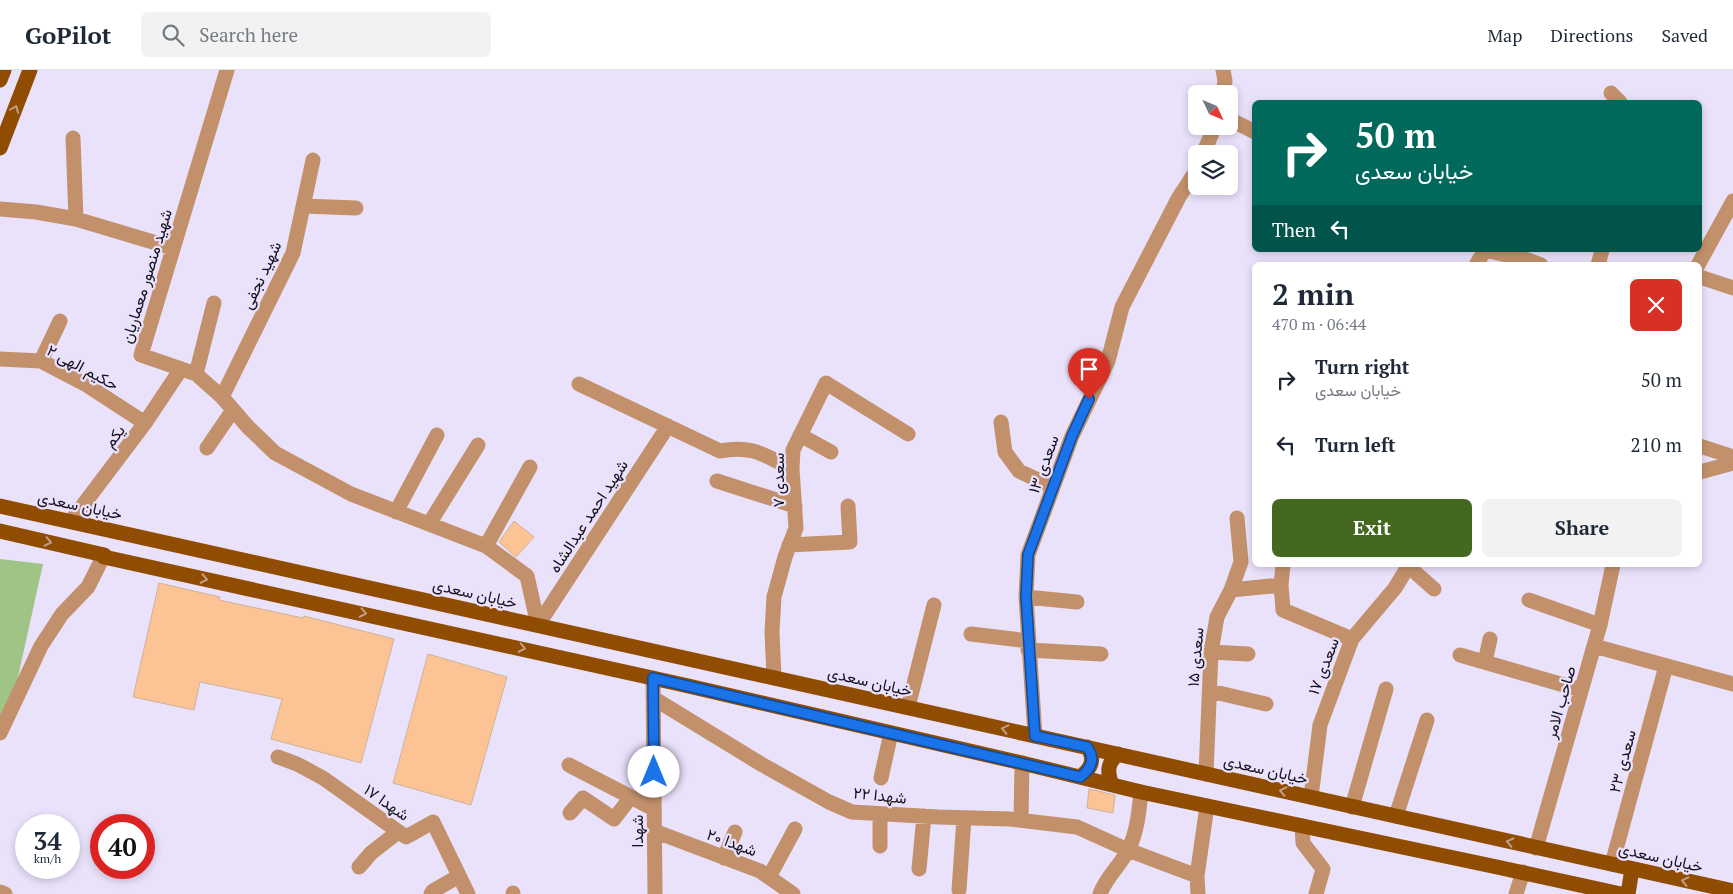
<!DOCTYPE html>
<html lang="en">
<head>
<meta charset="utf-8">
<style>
  body { margin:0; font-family:"PT Serif",Vazirmatn,serif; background:#f2f2f3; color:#1f2937; height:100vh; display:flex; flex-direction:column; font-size:19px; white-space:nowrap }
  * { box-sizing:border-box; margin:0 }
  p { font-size:16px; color:#747a83 }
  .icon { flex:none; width:28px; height:28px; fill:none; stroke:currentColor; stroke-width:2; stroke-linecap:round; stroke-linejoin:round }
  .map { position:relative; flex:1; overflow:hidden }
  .details { position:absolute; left:1252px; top:192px; width:450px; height:305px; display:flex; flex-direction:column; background:#fff; border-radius:8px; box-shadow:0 2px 8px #0003 }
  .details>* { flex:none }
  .banner { position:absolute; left:1252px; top:30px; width:450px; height:152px; border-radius:8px; box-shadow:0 2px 8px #0003; background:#00695c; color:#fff; overflow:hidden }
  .needle { width:32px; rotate:134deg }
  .controls { position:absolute; left:1188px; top:15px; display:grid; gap:10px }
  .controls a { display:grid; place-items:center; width:50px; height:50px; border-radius:8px; background:#fff; box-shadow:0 2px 8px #0003; font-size:25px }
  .speed { position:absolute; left:15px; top:744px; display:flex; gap:10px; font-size:25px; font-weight:700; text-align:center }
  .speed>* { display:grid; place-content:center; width:65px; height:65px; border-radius:50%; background:#fff; box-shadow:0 2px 8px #0003; line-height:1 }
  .speed small { font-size:12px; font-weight:400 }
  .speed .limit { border:8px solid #d22; background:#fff; color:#111 }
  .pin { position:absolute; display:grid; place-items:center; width:42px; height:42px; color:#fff; margin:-51px -21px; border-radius:50% 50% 50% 0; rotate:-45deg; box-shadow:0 0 5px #0007 }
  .pin .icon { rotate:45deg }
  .me { position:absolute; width:55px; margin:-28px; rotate:0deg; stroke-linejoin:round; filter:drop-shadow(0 0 4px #0008) }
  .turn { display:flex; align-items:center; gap:18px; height:105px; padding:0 20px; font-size:22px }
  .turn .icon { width:65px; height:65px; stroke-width:2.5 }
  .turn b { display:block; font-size:35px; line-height:42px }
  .then { display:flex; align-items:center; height:48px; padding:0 20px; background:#0003; gap:10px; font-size:19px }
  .round { display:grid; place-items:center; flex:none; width:52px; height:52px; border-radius:8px; background:#f2f2f3 }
  .summary { display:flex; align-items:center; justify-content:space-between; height:85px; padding:0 20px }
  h1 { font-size:30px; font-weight:700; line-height:38px }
  .button { display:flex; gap:10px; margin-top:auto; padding:10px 20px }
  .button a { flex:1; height:58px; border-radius:8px; background:#446820; color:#fff; font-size:20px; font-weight:700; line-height:58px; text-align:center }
  .button a+a { background:#f2f2f3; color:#1f2937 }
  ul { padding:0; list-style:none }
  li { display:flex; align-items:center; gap:15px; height:65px; padding:0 20px }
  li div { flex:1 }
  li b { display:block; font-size:19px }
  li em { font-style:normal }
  header { display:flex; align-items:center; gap:30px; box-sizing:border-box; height:70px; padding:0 25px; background:#fff; border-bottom:1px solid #e0e1e3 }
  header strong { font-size:24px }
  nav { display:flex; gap:28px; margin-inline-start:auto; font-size:18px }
  .search { width:350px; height:45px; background:#f2f2f3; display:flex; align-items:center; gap:12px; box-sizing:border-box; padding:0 18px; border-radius:8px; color:#747a83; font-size:19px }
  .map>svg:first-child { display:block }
</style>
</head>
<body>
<header>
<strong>GoPilot</strong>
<div class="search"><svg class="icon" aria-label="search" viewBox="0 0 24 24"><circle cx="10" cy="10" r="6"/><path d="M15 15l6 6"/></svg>Search here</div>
<nav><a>Map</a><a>Directions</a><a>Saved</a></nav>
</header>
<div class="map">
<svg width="1733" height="824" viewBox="0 0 1733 824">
  <rect width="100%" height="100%" fill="#eae1fb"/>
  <path fill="#a0c485" d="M0,489L43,494L8,652L0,654Z"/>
  <path fill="#fcc494" stroke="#ceb29a" d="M514,451L534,467L516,487L499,472Z
    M159,513L220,527L219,530L303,548L304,546L394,569L361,693L271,669L282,629L200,612L194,640L133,627Z
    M428,584L507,607L471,735L393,713Z
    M1089,719L1115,725L1113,743L1087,738Z"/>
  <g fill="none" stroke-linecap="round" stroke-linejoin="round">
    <path stroke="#c2916c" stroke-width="15" d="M227,0L141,285L196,304L222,327L248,357L275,383L351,424L486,476L527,506L538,555
      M1611,23L1620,32
      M1223,24L1225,11L1223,0
      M1229,49L1255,62
      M73,68L76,149
      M1203,84L1215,56
      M303,136L356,138
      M0,139L36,142L76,149L173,178
      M1485,180L1528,190L1541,195
      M1476,195L1485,180
      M1598,195L1602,180
      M1698,195L1733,131
      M1700,207L1733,218
      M0,289L41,291L85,314L145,353
      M41,291L60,251
      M196,304L214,233
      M579,314L720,381C753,375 764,385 792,399
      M222,327L293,183L313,90
      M1001,352L1005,382L1019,401L1053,417
      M800,365L831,382
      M1700,376L1733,387
      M207,378L233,340
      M1700,402L1733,393
      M717,411L795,436
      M396,442L437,365
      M71,451L145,353L181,299
      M429,454L478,375
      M789,475L850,472L848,436
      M486,476L530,397
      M1283,495L1281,515L1283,540L1352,569
      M1408,496L1434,519
      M1231,520L1281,515
      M1026,527L1077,532
      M1529,530L1600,555
      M538,555L668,356
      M971,564L1029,571
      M1594,576L1733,614
      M1028,580L1101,584
      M1211,582L1248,584
      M1460,585L1581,620
      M1485,592L1490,569
      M774,607L772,562L774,527L785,487L796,458L792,399L793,380L826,313L908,364
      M653,608L655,824
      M1210,621L1266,634
      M653,628L761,694L829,732L852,742L938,747L1010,749L1077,757L1128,780L1197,806
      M908,637L934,535
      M0,663L41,576L62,544L88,517L104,485
      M1035,666L1026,527L1028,485L1072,366L1108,291L1122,237L1179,127L1196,101
      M278,687L297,694L323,708L406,767L433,752L468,824
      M569,695L654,739
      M1206,704L1211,582L1217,547L1231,520L1241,492L1237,448
      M881,708L891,663
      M1311,727L1320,655L1352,569L1395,518L1409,495
      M1352,737L1386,619
      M570,743L583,728L614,749L631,727
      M1396,746L1427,650
      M1021,750L1022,693
      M1302,756L1303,773L1323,799L1316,824
      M654,761L760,801L793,824
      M880,776V744
      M1536,778L1600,555L1613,495
      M724,788L735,762
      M1612,794L1666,596
      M359,797L371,783L398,762
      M919,799L924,746
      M769,807L795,759
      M959,820L964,748
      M0,822L5,824
      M513,823V824
      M431,824L433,821L459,806
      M1100,824C1106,807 1120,796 1128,780C1137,763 1139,742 1141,722
      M1198,824L1197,806L1207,736
      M1516,824L1523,802"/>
    <path stroke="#904c01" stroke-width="15" d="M0,10L4,0
      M0,78L30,0
      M0,436L1733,821
      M0,461L104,485V487L684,615L1022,693L1141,722L1497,797L1621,824
      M1080,707C1091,699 1096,689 1087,677
      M1112,715C1107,702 1107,693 1118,684
      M1628,824L1632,799"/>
  </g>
  <defs><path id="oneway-chevron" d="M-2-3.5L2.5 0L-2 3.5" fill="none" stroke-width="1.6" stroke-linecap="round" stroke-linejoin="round" transform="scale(1.25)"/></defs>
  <g stroke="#c29e8a">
    <use href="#oneway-chevron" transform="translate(15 39) rotate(-69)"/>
    <use href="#oneway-chevron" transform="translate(48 472) rotate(13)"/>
    <use href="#oneway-chevron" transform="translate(204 509) rotate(12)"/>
    <use href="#oneway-chevron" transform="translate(363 543) rotate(12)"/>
    <use href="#oneway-chevron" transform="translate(522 578) rotate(12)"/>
    <use href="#oneway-chevron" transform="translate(1005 659) rotate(-167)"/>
    <use href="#oneway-chevron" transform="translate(1283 721) rotate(-167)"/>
    <use href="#oneway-chevron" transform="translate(1510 772) rotate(-167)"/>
    <use href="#oneway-chevron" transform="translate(1685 811) rotate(-167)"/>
  </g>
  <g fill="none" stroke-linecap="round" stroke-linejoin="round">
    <g stroke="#114b97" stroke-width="12">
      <path id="route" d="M654,702L653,608L1080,707C1091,699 1096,689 1087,677L1035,666L1026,527L1028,485L1072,366L1089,329"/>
    </g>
    <use href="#route" stroke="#1a73e8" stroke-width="9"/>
  </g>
  <g text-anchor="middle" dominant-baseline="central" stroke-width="4.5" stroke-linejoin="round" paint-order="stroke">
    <g font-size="16" fill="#16121d" stroke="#eae1fb">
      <text transform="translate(261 205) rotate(-65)">شهید نجفی</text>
      <text transform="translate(146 206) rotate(-73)">شهید منصور معماریان</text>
      <text transform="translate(83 297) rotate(28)">حکیم الهی ۲</text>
      <text transform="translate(114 366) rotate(-53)">یکم</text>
      <text transform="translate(1043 394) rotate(-70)">سعدی ۱۳</text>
      <text transform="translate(778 410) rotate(-90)">سعدی ۷</text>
      <text transform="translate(80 435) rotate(12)">خیابان سعدی</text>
      <text transform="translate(588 446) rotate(-57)">شهید احمد عبدالشاه</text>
      <text transform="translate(475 523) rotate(13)">خیابان سعدی</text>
      <text transform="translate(1195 587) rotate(-85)">سعدی ۱۵</text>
      <text transform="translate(1323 596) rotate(-69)">سعدی ۱۷</text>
      <text transform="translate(870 611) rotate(13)">خیابان سعدی</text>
      <text transform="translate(1560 632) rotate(-74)">صاحب الامر</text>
      <text transform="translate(1622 691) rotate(-75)">سعدی ۲۳</text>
      <text transform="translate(1266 699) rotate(13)">خیابان سعدی</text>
      <text transform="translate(880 725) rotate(6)">شهدا ۲۲</text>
      <text transform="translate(387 732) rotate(35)">شهدا ۱۷</text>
      <text transform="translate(637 761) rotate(-90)">شهدا</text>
      <text transform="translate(732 772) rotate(20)">شهدا ۲۰</text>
      <text transform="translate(1661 787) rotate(13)">خیابان سعدی</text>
    </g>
  </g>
</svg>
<div class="controls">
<a><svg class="needle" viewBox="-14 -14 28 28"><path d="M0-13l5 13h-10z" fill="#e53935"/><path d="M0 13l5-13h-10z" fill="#747a83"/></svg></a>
<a><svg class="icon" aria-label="layers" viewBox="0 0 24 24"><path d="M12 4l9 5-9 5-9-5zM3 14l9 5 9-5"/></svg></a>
</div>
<div class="speed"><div>34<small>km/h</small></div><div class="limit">40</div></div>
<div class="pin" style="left:1089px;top:329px;background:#d93025"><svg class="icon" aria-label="arrive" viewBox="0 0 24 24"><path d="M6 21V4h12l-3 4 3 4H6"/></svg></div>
<svg class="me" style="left:654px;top:702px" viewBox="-20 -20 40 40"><circle r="19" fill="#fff"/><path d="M0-13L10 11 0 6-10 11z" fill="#1a73e8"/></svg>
<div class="banner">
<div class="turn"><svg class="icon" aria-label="right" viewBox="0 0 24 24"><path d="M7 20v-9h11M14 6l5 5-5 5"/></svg><div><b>50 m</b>خیابان سعدی</div></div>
<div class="then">Then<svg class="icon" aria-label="left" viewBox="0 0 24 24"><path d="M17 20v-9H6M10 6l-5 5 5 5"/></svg></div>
</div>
<section class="details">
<div class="summary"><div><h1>2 min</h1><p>470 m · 06:44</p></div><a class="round" style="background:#d93025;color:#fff"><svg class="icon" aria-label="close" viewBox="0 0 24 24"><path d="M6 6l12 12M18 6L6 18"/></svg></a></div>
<ul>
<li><svg class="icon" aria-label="right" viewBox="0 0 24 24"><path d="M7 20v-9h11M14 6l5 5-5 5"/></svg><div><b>Turn right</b><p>خیابان سعدی</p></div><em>50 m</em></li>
<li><svg class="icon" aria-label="left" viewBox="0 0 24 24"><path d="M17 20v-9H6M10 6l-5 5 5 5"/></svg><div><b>Turn left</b></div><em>210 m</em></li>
</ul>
<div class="button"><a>Exit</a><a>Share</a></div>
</section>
</div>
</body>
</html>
